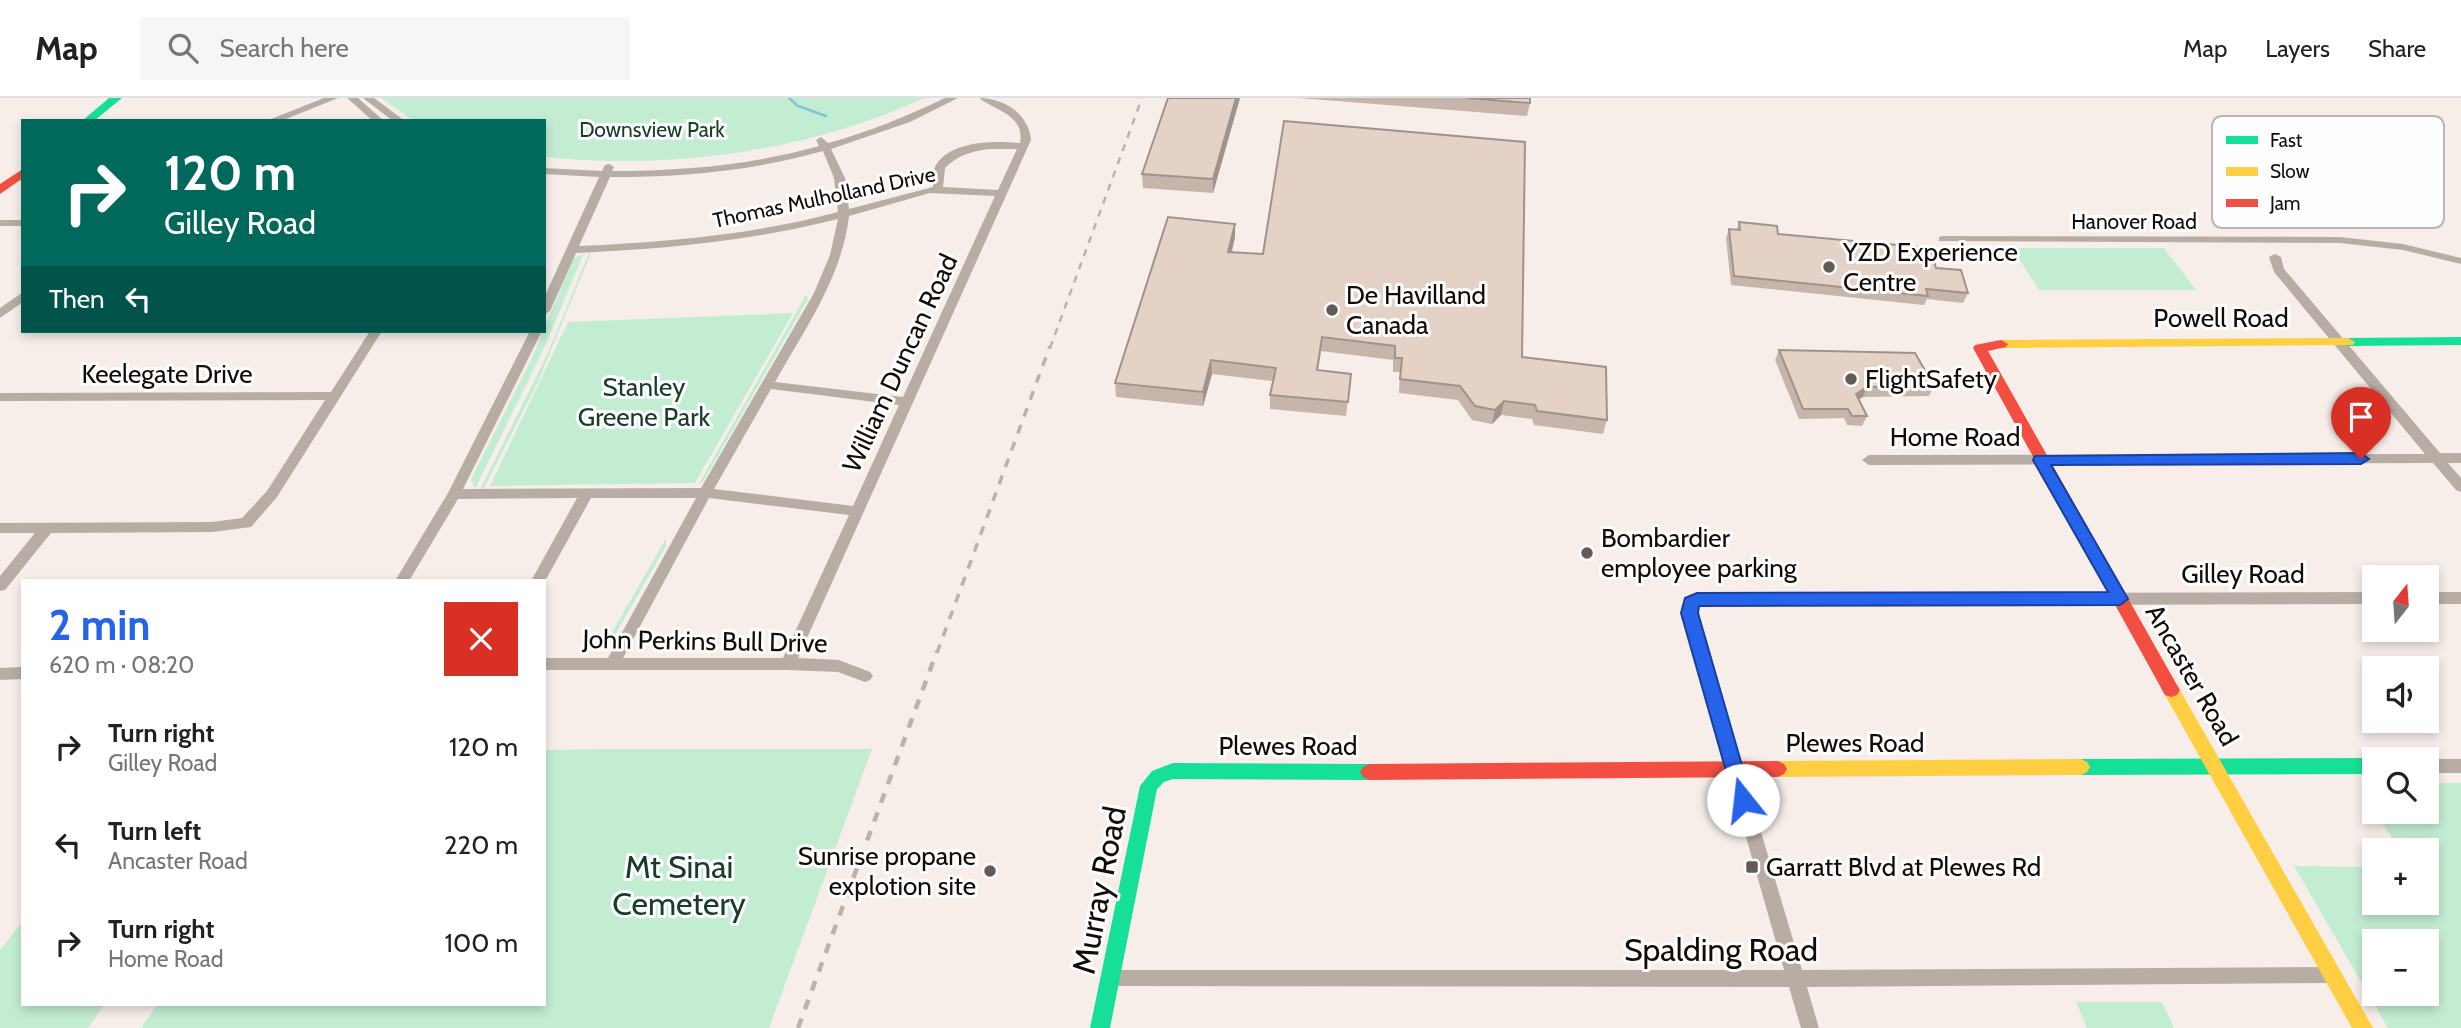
<!DOCTYPE html>
<html lang="en">
<head>
<meta charset="utf-8">
<style>
  body { margin:0; font-family:Cabin,sans-serif; background:#f6f6f6; color:#222; height:100vh; display:flex; flex-direction:column; font-size:26px; white-space:nowrap }
  * { box-sizing:border-box; margin:0 }
  p { font-size:23px; color:#767676 }
  .icon { flex:none; width:38px; height:38px; fill:none; stroke:currentColor; stroke-width:2; stroke-linecap:round; stroke-linejoin:round }
  .map { position:relative; flex:1; overflow:hidden }
  .details { position:absolute; left:21px; top:481px; width:525px; height:427px; display:flex; flex-direction:column; background:#fff; border-radius:0px; box-shadow:0 4px 10px #0003 }
  .details>* { flex:none }
  .guide { position:absolute; left:21px; top:21px; width:525px; height:214px; border-radius:0px; box-shadow:0 4px 10px #0003; background:#00695c; color:#fff; overflow:hidden }
  .needle { width:46px; rotate:17deg }
  .tools { position:absolute; left:2362px; top:467px; display:grid; gap:14px }
  .tools a { display:grid; place-items:center; width:77px; height:77px; border-radius:0px; background:#fff; box-shadow:0 4px 10px #0003; font-size:35px }
  .pin { position:absolute; display:grid; place-items:center; width:60px; height:60px; color:#fff; margin:-72px -30px; border-radius:50% 50% 50% 0; rotate:-45deg; box-shadow:0 0 7px #0007 }
  .pin .icon { rotate:45deg }
  .me { position:absolute; width:77px; margin:-38px; rotate:344deg; stroke-linejoin:round; filter:drop-shadow(0 0 5px #0008) }
  .turn { display:flex; align-items:center; gap:24px; height:147px; padding:0 28px; font-size:32px }
  .turn .icon { width:91px; height:91px; stroke-width:2.5 }
  .turn b { display:block; font-size:49px; line-height:60px }
  .then { display:flex; align-items:center; height:66px; padding:0 28px; background:#0003; gap:14px; font-size:26px }
  .round { display:grid; place-items:center; flex:none; width:74px; height:74px; border-radius:0px; background:#f6f6f6 }
  .overview { display:flex; align-items:center; justify-content:space-between; height:119px; padding:0 28px }
  h1 { font-size:42px; font-weight:700; line-height:52px; color:#2563eb }
  ul { padding:0; list-style:none }
  li { display:flex; align-items:center; gap:21px; height:98px; padding:0 28px }
  li div { flex:1 }
  li b { display:block; font-size:26px }
  li em { font-style:normal }
  header { display:flex; align-items:center; gap:42px; box-sizing:border-box; height:98px; padding:0 35px; background:#fff; border-bottom:2px solid #e0e0e0 }
  header strong { font-size:33px }
  nav { display:flex; gap:38px; margin-inline-start:auto; font-size:24px }
  .search { width:490px; height:63px; background:#f6f6f6; display:flex; align-items:center; gap:18px; box-sizing:border-box; padding:0 24px; border-radius:0px; color:#767676; font-size:26px }
  .map>svg:first-child { display:block }
</style>
</head>
<body>
<header>
<strong>Map</strong>
<div class="search"><svg class="icon" aria-label="search" viewBox="0 0 24 24"><circle cx="10" cy="10" r="6"/><path d="M15 15l6 6"/></svg>Search here</div>
<nav><a>Map</a><a>Layers</a><a>Share</a></nav>
</header>
<div class="map">
<svg width="2461" height="930" viewBox="0 0 2461 930">
  <rect width="100%" height="100%" fill="#f7eeea"/>
  <path fill="#c3edd2" fill-rule="evenodd" d="M381,0H924C808,54 671,72 544,59V23H414Z
    M2012,150H2164L2196,192H2039Z
    M584,155L546,246L476,389L472,387L475,383L471,385L472,379L532,260L573,161Z
    M589,155H591L538,284L484,390H481L546,259Z
    M806,197L808,201L703,384L698,387Z
    M793,215L695,385L490,388L568,224Z
    M666,440V448L607,551L602,552Z
    M602,651H872L769,930H141L157,907L544,906V652Z
    M2427,685H2461V930H2388L2294,768L2375,769V805H2427V752H2400L2375,714H2427ZM2375,844H2427V896H2375Z
    M23,823V906L104,907L88,930H0V852Z
    M2076,904H2162L2174,930H2087Z"/>
  <g fill="none" stroke-linecap="round" stroke-linejoin="round">
    <path stroke="#79c8d6" stroke-width="2.5" d="M789,0L798,8L826,18"/>
    <path fill="#b7ada5" fill-rule="evenodd" d="M324,0H338L281,23H266Z
      M347,0H358L384,23H373Z
      M363,0H374L405,23H393Z
      M945,0H958L910,24L831,51L845,80L849,111L933,89C933,83 933,72 936,67C952,42 995,43 1020,45C1025,17 996,13 979,0C1004,0 1029,16 1031,42L798,560L839,562L870,574L873,578L870,582L865,584L838,574L788,572H544V560H608L696,400H591L544,485L531,483L577,400L458,401L409,483H395L448,395L530,233H542L463,391L701,390L814,195L830,157L838,121C751,143 664,151 576,155L550,213L544,217V200L599,79L544,76V70L602,73L605,67L609,66L614,69L612,73C682,73 752,67 819,48L816,42L821,39L828,45C869,34 907,18 945,0ZM990,51H1017L998,92L943,89L945,70C958,57 972,53 990,51ZM823,53L834,80L838,114C753,137 666,144 579,148L610,79C681,79 753,73 823,53ZM930,95L995,98L903,299L775,284C805,231 842,179 849,118ZM771,291L899,307L853,408L714,391ZM709,400L849,417L783,560H623Z
      M0,122H23V128H0Z
      M1943,138L2340,139L2403,146L2461,160V166L2403,152L2340,145L1939,143V139Z
      M2275,156L2281,159L2284,171L2440,355H2461V365H2448L2461,380V394L2456,392L2433,365L1869,367L1862,362L1869,357L2425,356L2274,174L2269,159Z
      M23,194V204L0,220V210Z
      M370,233H382L277,399L251,429L212,434L51,435L5,492L0,493V478L35,435H0V425L212,424L242,420L267,393L325,302L0,303V295L331,294Z
      M2375,494V506L1698,508L1696,515L1802,872L2333,869L2339,871L2342,877L2339,883L2333,885L1807,889L1819,930H1801L1789,889L1110,888L1104,886L1101,880L1104,874L1110,872H1784L1682,515L1686,500L1697,496Z
      M2427,494H2461V506H2427Z
      M23,569V581L0,582V570Z
      M2427,661H2461V675H2427Z"/>
    <path fill="#16e098" fill-rule="evenodd" d="M109,0H122L94,23H82Z
      M2461,239V247L2348,248L2341,244L2348,240Z
      M2375,660L2378,662H2375V676L2081,677L2075,674L2072,669L2075,664L2081,661Z
      M1173,665L1369,666L1375,669L1378,674L1375,679L1369,682L1173,681L1164,684L1157,691L1110,930H1090L1140,688L1152,673Z"/>
    <path fill="#ffcf43" fill-rule="evenodd" d="M2348,240L2355,244L2353,247L2001,250L1994,246L2001,242Z
      M2171,585L2177,587L2373,930H2352L2165,597L2162,592L2165,587Z
      M2081,661L2087,664L2090,669L2087,674L2081,677L1778,679L1772,676L1769,671L1772,666L1778,663Z"/>
    <path fill="#f24e42" fill-rule="evenodd" d="M23,71V80L0,96V86Z
      M2001,242L2008,246L2006,249L1988,253L2177,587L2180,592L2177,597L2171,599L2165,597L1973,250L1975,247Z
      M1778,663L1784,666L1787,671L1784,676L1778,679L1369,682L1363,679L1360,674L1363,669L1369,666Z"/>
    <path stroke="#bbb2ae" stroke-width="2.5" stroke-dasharray="7 7" stroke-linecap="butt" d="M1050,250L1142,0"/>
    <path stroke="#bbb2ae" stroke-width="3.5" stroke-dasharray="9 9" stroke-linecap="butt" d="M937,555L1050,248"/>
    <path stroke="#bbb2ae" stroke-width="4.5" stroke-dasharray="10 10" stroke-linecap="butt" d="M798,930L937,553"/>
  </g>
  <path fill="#c5b5ab" d="M1240,0L1213,95L1143,90L1142,76Z
    M1299,0H1530V5L1527,18Z
    M1739,124L1778,136L1936,170L1968,195L1963,205L1927,201L1924,207L1731,187L1726,140L1729,131H1737Z
    M1235,139L1232,154L1522,259L1607,322L1603,336L1534,327L1532,321L1501,317L1492,326L1472,322L1458,302L1399,295L1400,274H1393V262L1321,253L1318,272L1351,276L1346,318L1270,311V297L1273,283L1212,276L1203,308L1116,299L1115,285Z
    M1779,252L1934,288L1929,298L1863,299L1858,301L1867,318L1862,328L1847,327L1844,320L1799,321L1775,262Z"/>
  <path fill="#a0938b" d="M1236,0H1240L1213,95V81Z
    M1235,126V139L1228,167V154Z
    M1211,262L1212,276L1203,308V294Z
    M1867,289L1863,299L1851,306L1856,296Z
    M1504,303L1501,317L1492,326L1495,312Z"/>
  <path fill="#e5d2c7" stroke="#a0938b" stroke-width="2" d="M1168,0H1236L1213,81L1142,76Z
    M1466,0H1530V5Z
    M1284,23L1525,44L1522,259L1606,269L1607,322L1537,313L1535,307L1504,303L1495,312L1475,308L1460,288L1400,281L1402,260H1395V248L1322,239L1317,272L1351,276L1348,304L1270,297L1276,270L1211,262L1203,294L1115,285L1168,119L1235,126L1228,154L1263,156Z
    M1739,124L1777,128L1778,136L1930,150L1936,170L1961,172L1968,195L1926,191L1928,198L1734,178L1729,131L1740,132Z
    M1779,252L1915,255L1934,288L1867,289L1856,296L1867,318H1852L1848,311H1803Z"/>
  <path fill="#2563eb" stroke="#184099" stroke-width="2" d="M2361,355L2369,361L2361,366L2051,367L2128,501L2120,507L1699,508L1698,515L1752,702L1749,708L1743,710L1736,708L1681,515L1685,500L1697,495L2108,494L2033,362L2035,358Z"/>
  <g fill="#635a56" stroke="#fefefe" stroke-width="2.5">
    <circle cx="1829" cy="169" r="7"/>
    <circle cx="1332" cy="212" r="7"/>
    <circle cx="1851" cy="281" r="7"/>
    <circle cx="1587" cy="455" r="7"/>
    <rect x="1745" y="762" width="14" height="14" rx="3.5"/>
    <circle cx="990" cy="773" r="7"/>
  </g>
  <g text-anchor="middle" dominant-baseline="central" stroke-width="6" stroke-linejoin="round" paint-order="stroke">
    <g font-size="21" fill="#173c2a" stroke="#fefefe">
      <text x="652" y="31">Downsview Park</text>
    </g>
    <g font-size="21" fill="#130b06" stroke="#fefefe">
      <text transform="translate(824 99) rotate(-12)">Thomas Mulholland Drive</text>
      <text x="2134" y="123">Hanover Road</text>
    </g>
    <g font-size="26" fill="#130b06" stroke="#fefefe" text-anchor="start">
      <text x="1843" y="154">YZD Experience<tspan x="1843" dy="30">Centre</tspan></text>
      <text x="1346" y="197">De Havilland<tspan x="1346" dy="30">Canada</tspan></text>
      <text x="1865" y="281">FlightSafety</text>
      <text x="1601" y="440">Bombardier<tspan x="1601" dy="30">employee parking</tspan></text>
      <text x="976" y="758" text-anchor="end">Sunrise propane<tspan x="976" dy="30">explotion site</tspan></text>
      <text x="1766" y="769">Garratt Blvd at Plewes Rd</text>
    </g>
    <g font-size="26" fill="#130b06" stroke="#fefefe">
      <text x="2221" y="220">Powell Road</text>
      <text transform="translate(900 265) rotate(-65)">William Duncan Road</text>
      <text x="167" y="276">Keelegate Drive</text>
      <text x="1955" y="339">Home Road</text>
      <text x="2243" y="476">Gilley Road</text>
      <text transform="translate(705 543) rotate(1)">John Perkins Bull Drive</text>
      <text transform="translate(2192 577) rotate(60)">Ancaster Road</text>
      <text x="1855" y="645">Plewes Road</text>
      <text x="1288" y="648">Plewes Road</text>
    </g>
    <g font-size="26" fill="#173c2a" stroke="#fefefe">
      <text x="644" y="289">Stanley<tspan x="644" dy="30">Greene Park</tspan></text>
    </g>
    <g font-size="32" fill="#173c2a" stroke="#fefefe">
      <text x="679" y="768">Mt Sinai<tspan x="679" dy="37">Cemetery</tspan></text>
    </g>
    <g font-size="32" fill="#130b06" stroke="#fefefe">
      <text transform="translate(1099 792) rotate(-79)">Murray Road</text>
      <text x="1721" y="851">Spalding Road</text>
    </g>
  </g>
  <rect x="2212" y="18" width="232" height="112" rx="10" fill="#fefefe" stroke="#b8b5b4" stroke-width="2"/>
  <rect x="2226" y="38" width="32" height="8" fill="#16e098"/>
  <rect x="2226" y="69" width="32" height="9" fill="#ffcf43"/>
  <rect x="2226" y="101" width="32" height="8" fill="#f24e42"/>
  <g font-size="19" fill="#130b06">
    <text x="2270" y="49">Fast</text>
    <text x="2270" y="80">Slow</text>
    <text x="2270" y="112">Jam</text>
  </g>
</svg>
<div class="tools">
<a><svg class="needle" viewBox="-14 -14 28 28"><path d="M0-13l5 13h-10z" fill="#e53935"/><path d="M0 13l5-13h-10z" fill="#767676"/></svg></a>
<a><svg class="icon" aria-label="sound" viewBox="0 0 24 24"><path d="M4 9h4l5-4v14l-5-4H4zM17 9q2 3 0 6"/></svg></a>
<a><svg class="icon" aria-label="search" viewBox="0 0 24 24"><circle cx="10" cy="10" r="6"/><path d="M15 15l6 6"/></svg></a>
<a>+</a>
<a>−</a>
</div>
<div class="pin" style="left:2361px;top:361px;background:#d93025"><svg class="icon" aria-label="arrive" viewBox="0 0 24 24"><path d="M6 21V4h12l-3 4 3 4H6"/></svg></div>
<svg class="me" style="left:1743px;top:702px" viewBox="-20 -20 40 40"><circle r="19" fill="#fff"/><path d="M0-13L10 11 0 6-10 11z" fill="#2563eb"/></svg>
<div class="guide">
<div class="turn"><svg class="icon" aria-label="right" viewBox="0 0 24 24"><path d="M7 20v-9h11M14 6l5 5-5 5"/></svg><div><b>120 m</b>Gilley Road</div></div>
<div class="then">Then<svg class="icon" aria-label="left" viewBox="0 0 24 24"><path d="M17 20v-9H6M10 6l-5 5 5 5"/></svg></div>
</div>
<section class="details">
<div class="overview"><div><h1>2 min</h1><p>620 m · 08:20</p></div><a class="round" style="background:#d93025;color:#fff"><svg class="icon" aria-label="close" viewBox="0 0 24 24"><path d="M6 6l12 12M18 6L6 18"/></svg></a></div>
<ul>
<li><svg class="icon" aria-label="right" viewBox="0 0 24 24"><path d="M7 20v-9h11M14 6l5 5-5 5"/></svg><div><b>Turn right</b><p>Gilley Road</p></div><em>120 m</em></li>
<li><svg class="icon" aria-label="left" viewBox="0 0 24 24"><path d="M17 20v-9H6M10 6l-5 5 5 5"/></svg><div><b>Turn left</b><p>Ancaster Road</p></div><em>220 m</em></li>
<li><svg class="icon" aria-label="right" viewBox="0 0 24 24"><path d="M7 20v-9h11M14 6l5 5-5 5"/></svg><div><b>Turn right</b><p>Home Road</p></div><em>100 m</em></li>
</ul>
</section>
</div>
</body>
</html>
